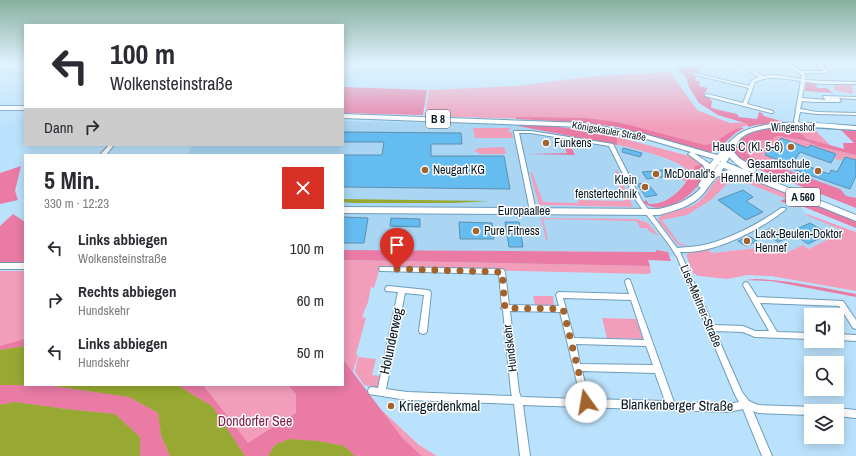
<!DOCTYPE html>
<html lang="de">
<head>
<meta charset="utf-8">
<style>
  body { margin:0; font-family:"Archivo Narrow",sans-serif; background:#f2f2f3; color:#2b2b33; height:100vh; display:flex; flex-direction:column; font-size:15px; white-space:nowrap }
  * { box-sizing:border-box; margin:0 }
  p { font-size:13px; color:#7c7c81 }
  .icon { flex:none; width:22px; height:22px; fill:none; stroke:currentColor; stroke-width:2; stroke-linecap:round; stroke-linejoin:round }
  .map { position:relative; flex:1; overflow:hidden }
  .side { position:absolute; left:24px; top:154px; width:320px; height:232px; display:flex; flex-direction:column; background:#fff; border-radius:0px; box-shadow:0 2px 10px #0003 }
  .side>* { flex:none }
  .banner { position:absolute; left:24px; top:24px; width:320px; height:122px; border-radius:0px; box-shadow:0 2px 10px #0003; background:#fff; color:#2b2b33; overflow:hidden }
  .buttons { position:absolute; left:804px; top:308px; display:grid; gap:8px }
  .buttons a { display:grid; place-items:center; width:40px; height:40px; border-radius:0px; background:#fff; box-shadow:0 2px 10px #0003; font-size:20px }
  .pin { position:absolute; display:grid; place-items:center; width:34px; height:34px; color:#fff; margin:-41px -17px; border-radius:50% 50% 50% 0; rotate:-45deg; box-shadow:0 0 4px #0007 }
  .pin .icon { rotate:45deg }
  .me { position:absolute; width:44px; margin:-22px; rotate:347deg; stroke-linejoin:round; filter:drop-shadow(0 0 3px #0008) }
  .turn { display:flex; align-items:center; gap:14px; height:84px; padding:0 20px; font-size:18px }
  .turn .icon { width:52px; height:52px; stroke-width:2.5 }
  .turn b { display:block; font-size:28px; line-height:34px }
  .then { display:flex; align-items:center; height:38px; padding:0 20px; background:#0003; gap:8px; font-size:15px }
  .round { display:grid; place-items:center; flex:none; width:42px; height:42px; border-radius:0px; background:#f2f2f3 }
  .head { display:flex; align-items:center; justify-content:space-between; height:68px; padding:0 20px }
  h1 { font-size:24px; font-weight:800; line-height:30px }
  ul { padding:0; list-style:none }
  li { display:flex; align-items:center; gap:12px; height:52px; padding:0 20px }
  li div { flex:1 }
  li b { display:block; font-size:15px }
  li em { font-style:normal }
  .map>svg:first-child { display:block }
</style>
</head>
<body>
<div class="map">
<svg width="856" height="456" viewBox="0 0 856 456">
  <rect width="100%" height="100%" fill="#bbe2fc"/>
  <path fill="#aad6f4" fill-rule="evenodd" d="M343,121L517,124L518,126L593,139L648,152L686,168L688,174L681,178L685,182L673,197L655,204H649L644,201L643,202L646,206L675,203L686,197L693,157L752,179L797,198H788L780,201L795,207H801L807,214L806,215L845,231L809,249L803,245L786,253L775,246L712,253L709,250L691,252L686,255L669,256L668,252L657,250V252L343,250V155H187L193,145H343ZM473,128L511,130L509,132L475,138ZM615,170L633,207L539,205L532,172L543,203H578V200L624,201Z
    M796,135L856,154V201L807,183L746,143Z"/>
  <path fill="#f29ebb" d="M670,72L697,110L730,123L766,122L769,124L744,126L708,149L600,121L425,116L429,90L516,86L596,76Z
    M834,83L853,84L852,94L834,90Z
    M473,128H511L508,131L512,133L513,138H475Z
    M796,129H814L831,146L807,139Z
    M778,136L807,141L817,146L856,155V160L845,156L842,160L835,159L837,154L809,145L807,147L781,138L775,145L796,153V157L770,147L764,155L786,163L787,167L792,171L751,157L746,152L751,147H755L758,140L771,141L775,137Z
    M617,137L693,157L703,164L695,166L692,174L685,182L681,178L688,175V171C680,160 631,147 617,145Z
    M504,147L506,154H481L474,151L478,148Z
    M615,170H617L633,207L539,205L530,172H532L543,202L578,203V200L624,201Z
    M724,174L743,175L797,198H785L739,180H731L711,200L687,215L662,220L679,243L689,246L678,245L659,222L658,219C662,212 685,210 694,205C707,198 712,180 724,174Z
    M807,214L856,232V291L771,276L747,275L728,279L698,276L693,273L686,255L691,252L709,250L712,253L776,246L786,253L803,245L809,249L844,231L806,215Z
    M541,218L637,219L648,223L659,236L649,231L647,228H640L637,221L543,219L548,240H546Z
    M343,260L650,266L651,273L646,274L383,268L381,271H379L374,288L371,287L368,302L362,317L366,318L356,354L358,355L353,372L343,359Z
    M0,271H25V385H343L360,390L419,445L437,456H0Z
    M533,296H553L554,306L535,305Z
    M602,318L636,319L643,339L607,338Z
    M358,357L376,359L372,375L380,376L378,388L364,385L355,372Z"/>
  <path fill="#e97ba4" d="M701,67L699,73L692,72L689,73L696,76L695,80L700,82L699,86L708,88L704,94L712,101L711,108L737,114L739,117L757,119L759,112L762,113L764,116L787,123L789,125L759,124L748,127V124L718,115L699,103L689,87L686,77L676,68Z
    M806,83H814L818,88H827L833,93L805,91Z
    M344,87L427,90L423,115L343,113Z
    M516,117L585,118L617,122L705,145C720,144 729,127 744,128L737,132L714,152H708L618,127L585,123L516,119Z
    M517,124C551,125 584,129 617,137V145L518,126Z
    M766,129H796L807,139L844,149L843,143H854L841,130L856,131V155L817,146L807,141L778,136L775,137L771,141L758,140L760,144C756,148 751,147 746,152L751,157L840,189L846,196L856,198V208L750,166L734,156C734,138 750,132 766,129Z
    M562,139L568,140L575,155L527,154L567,153Z
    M703,164L707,170C703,177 699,185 693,191C682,203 657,215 643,202L646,200L649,204C670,205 687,185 695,166Z
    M21,166L15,191L18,200L0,204V173Z
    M788,198H797L856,221V228L804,207H795L780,201Z
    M13,214L25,222V264H0V226Z
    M343,250L656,252V250L668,252L671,261L648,260L650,266L343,260Z
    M756,279C790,280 823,288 856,294V297L771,281L745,280Z
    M25,339V346L0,350V346Z
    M343,359L403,439L422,456H355L344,446L318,441L289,439L275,445L268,456H245L212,406L177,385H203L248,443L296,413V394L288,385H343Z
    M0,385H46L129,397L158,413L161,435L170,456H140V437L115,414L66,409L15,402L0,405Z"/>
  <path fill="#97a932" d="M343,199L488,201H489L454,203H352L343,202Z
    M25,346V385H177L212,406L245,456H170L161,435L158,413L129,397L46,385H0V350Z
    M15,402L66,409L115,414L140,437V456H0V405Z
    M289,439L318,441L344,446L355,456H268L275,445Z"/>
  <path fill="#65bcf1" stroke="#5f8eac" d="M343,132L461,133L462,144H431V156H504L510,189L343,187V155H382L384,142H343Z
    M781,138L808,148L810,145L836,154L831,163L800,152L794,161L829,174L831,170L837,172L845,157L856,160V176L850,189L789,168L791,165L765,155L770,148L774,149Z
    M623,148L642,153L640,157L622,152Z
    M664,170L669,176L647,179L642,172Z
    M647,183L653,190L657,195L646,197L637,184Z
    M743,190L753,197L746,201L763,212L746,220L718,200Z
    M343,217L368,218L364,243H343Z
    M391,218L420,219V227L390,226Z
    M459,222L492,223L494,239H460Z
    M505,222H519L523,247H509Z
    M810,223L828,234L808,244L790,232Z
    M771,228L787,238L778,242L763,232Z
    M749,236L757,241L746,246L738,241Z
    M386,241H411V248L386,247Z"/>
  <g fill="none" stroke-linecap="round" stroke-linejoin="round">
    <g stroke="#6d9cbb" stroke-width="2">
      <path id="minor" d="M783,63H788L801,71H823L814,63H819L829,72L827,73H803L806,76L805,80L823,81L856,82V84H823L805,82L802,98L826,100L823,97V96L856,97V99L839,98L841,101L839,102H814L802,101L800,109L817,112L856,113V115L817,114L800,112L798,121L801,126V127H797L794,121L796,111L795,110L796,109L801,81C785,79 769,75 755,82L747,104L773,111V113H771L705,96V95L707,94L743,103L749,88L692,74L694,73L749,86L752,80L759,77L744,68L743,67L745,66L763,76L774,75L801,79L802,76L799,73Z
        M514,131H531L613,144L642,201L677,248C685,247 692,247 699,246C726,241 759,224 781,208H785L786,209L785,210C762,228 728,246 699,251C693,252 686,252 680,252L713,325L743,326L755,331H769L743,285L744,283L746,282L748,283L757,297L843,301L856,320V329L853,328L839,306L760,303L777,332L811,333V339L755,337L743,332L715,331L742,392L749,401L758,405L813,407L816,408L817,411H811V415L758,413L753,411L772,456H762L743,409L729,412L523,405L530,456H520L514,404L407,400L369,394L368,391L369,388L372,387L378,388L398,292L386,291L385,289L386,287L388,286L428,290L430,291L431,293L427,331L426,333L423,334L420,333L419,331L424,295L405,293L386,389L407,392L512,396L511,392L503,310L501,308L502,307L499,274L382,271H380L379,269L380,267H382L502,269L504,270L505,272L509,305L559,306L556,295L557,293L559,292L629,294L625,282L626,280L628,279L630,280L674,402L729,404L739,402L735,395L677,257L670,246L637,202L609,146L531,133H519L536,211L533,213L530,211L514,132ZM563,298L631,300L644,340L574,338ZM510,311L560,312L581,399L521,397L519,392ZM576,344L646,346L653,365L580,364ZM582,371L655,373L665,401L589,399Z
        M109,145H114L106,155H100Z
        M837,334L856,335V341L837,340Z
        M837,408L856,410V418L837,416V411H833L834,409Z"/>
    </g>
    <g stroke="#6d9cbb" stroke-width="2">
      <path id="major" d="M0,106H25V110H0Z
        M343,114L583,123L644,134L717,155C723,149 734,136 742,132C774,117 822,124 856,126V130C830,129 761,120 741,138C736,144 726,164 721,172L728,170L745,172H747L749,174L747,176C737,177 727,171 717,177C712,181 707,189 703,194C691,207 676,210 659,215L343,213V207L659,209C676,205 688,201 701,188L698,186L706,171L703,165L689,155L688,154L691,152L643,138L583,127L343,118ZM694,153L714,159L710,164ZM720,161H721L709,177Z
        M0,263H25V269H0Z"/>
    </g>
    <g stroke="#6d9cbb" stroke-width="2">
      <path id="highway" d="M727,151H733L739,158L755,168L756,170L755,172C744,173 732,161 726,153Z
        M719,162H725L856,215V221L719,166L718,164Z"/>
    </g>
    <use href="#minor" fill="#fff" fill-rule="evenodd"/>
    <use href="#major" fill="#fff" fill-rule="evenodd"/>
    <use href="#highway" fill="#fff" fill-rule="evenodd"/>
  </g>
  <linearGradient id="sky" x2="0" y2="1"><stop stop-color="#87b09f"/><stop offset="0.5" stop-color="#e0f2fe"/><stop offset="1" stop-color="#e0f2fe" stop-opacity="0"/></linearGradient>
  <rect width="856" height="127" fill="url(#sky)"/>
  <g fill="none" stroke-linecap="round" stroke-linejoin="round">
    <path stroke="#a3632c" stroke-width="7" stroke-dasharray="0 12.6" d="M397,269L502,272L505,308L563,309L586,402"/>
  </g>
  <g fill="#a3632c" stroke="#fdfdfd" stroke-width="1.5">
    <circle cx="546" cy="143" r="4"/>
    <circle cx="791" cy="147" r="4"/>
    <circle cx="425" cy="170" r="4"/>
    <circle cx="818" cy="171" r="4"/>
    <circle cx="656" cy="174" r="4"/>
    <circle cx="645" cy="187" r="4"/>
    <circle cx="476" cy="231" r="4"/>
    <circle cx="747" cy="241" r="4"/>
    <circle cx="391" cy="406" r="4"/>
  </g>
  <g text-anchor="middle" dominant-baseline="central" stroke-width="3" stroke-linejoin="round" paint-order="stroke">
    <g font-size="10" fill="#061925" stroke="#fdfdfd">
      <text x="793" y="127">Wingenshof</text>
      <text transform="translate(609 131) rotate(10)">Königskauler Straße</text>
    </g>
    <g fill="#fdfdfd" stroke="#505d66" stroke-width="1">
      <rect x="426" y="110" width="24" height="18" rx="3"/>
      <rect x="786" y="188" width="34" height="18" rx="3"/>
    </g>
    <g font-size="11" font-weight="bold" fill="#061925">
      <text x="438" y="119">B 8</text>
      <text x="803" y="197">A 560</text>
    </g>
    <g font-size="12" fill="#061925" stroke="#fdfdfd" text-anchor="start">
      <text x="554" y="143">Funkens</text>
      <text x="783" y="147" text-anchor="end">Haus C (Kl. 5-6)</text>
      <text x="810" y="164" text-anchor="end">Gesamtschule<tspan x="810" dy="14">Hennef Meiersheide</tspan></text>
      <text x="433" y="170">Neugart KG</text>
      <text x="664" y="174">McDonald's</text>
      <text x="637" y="180" text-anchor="end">Klein<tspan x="637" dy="14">fenstertechnik</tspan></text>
      <text x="484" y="231">Pure Fitness</text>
      <text x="755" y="234">Lack-Beulen-Doktor<tspan x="755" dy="14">Hennef</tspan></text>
    </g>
    <g font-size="12" fill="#061925" stroke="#fdfdfd">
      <text x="524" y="211">Europaallee</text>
      <text transform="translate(701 306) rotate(67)">Lise-Meitner-Straße</text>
      <text transform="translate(510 348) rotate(-97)">Hundskehr</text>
    </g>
    <g font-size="14" fill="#061925" stroke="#fdfdfd">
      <text transform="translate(391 341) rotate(-78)">Holunderweg</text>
      <text transform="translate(677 405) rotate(1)">Blankenberger Straße</text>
    </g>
    <g font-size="14" fill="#061925" stroke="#fdfdfd" text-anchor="start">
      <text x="399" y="406">Kriegerdenkmal</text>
    </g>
    <g font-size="14" fill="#801e4a" stroke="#fdfdfd">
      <text x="255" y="421">Dondorfer See</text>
    </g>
  </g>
</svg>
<div class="buttons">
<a><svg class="icon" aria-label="sound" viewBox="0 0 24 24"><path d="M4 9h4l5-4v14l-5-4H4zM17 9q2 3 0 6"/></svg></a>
<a><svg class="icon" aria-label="search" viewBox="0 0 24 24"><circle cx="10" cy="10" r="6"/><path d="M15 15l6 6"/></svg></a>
<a><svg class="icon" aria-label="layers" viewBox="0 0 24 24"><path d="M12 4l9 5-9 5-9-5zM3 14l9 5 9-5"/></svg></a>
</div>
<div class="pin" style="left:397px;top:269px;background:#d93025"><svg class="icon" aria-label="arrive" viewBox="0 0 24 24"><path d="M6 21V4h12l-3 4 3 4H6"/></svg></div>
<svg class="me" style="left:586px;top:402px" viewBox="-20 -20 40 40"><circle r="19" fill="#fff"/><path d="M0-13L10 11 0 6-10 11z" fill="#a3632c"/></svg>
<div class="banner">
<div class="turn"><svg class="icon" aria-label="left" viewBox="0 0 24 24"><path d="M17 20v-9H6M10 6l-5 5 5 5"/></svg><div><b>100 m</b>Wolkensteinstraße</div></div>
<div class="then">Dann<svg class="icon" aria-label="right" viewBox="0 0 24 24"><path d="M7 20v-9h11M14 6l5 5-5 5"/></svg></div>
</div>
<section class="side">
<div class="head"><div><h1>5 Min.</h1><p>330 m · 12:23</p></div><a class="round" style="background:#d93025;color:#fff"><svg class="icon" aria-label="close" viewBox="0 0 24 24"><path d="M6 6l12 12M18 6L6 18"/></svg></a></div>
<ul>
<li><svg class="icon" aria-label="left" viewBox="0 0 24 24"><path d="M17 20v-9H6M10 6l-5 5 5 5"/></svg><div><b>Links abbiegen</b><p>Wolkensteinstraße</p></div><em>100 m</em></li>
<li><svg class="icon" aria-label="right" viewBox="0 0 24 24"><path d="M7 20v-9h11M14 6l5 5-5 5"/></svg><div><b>Rechts abbiegen</b><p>Hundskehr</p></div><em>60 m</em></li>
<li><svg class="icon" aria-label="left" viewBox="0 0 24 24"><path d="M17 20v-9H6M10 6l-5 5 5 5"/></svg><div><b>Links abbiegen</b><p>Hundskehr</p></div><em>50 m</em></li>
</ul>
</section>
</div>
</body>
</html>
